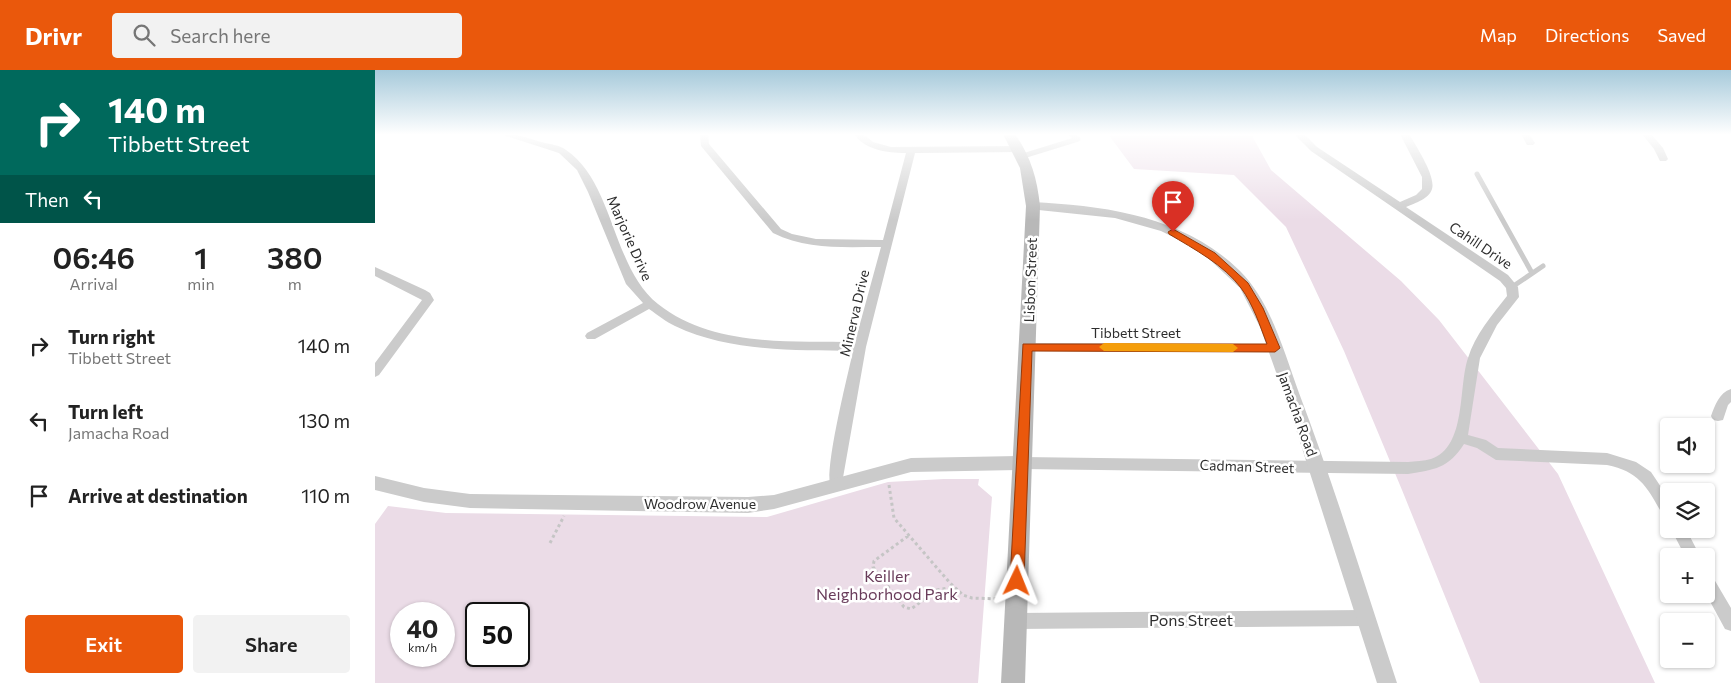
<!DOCTYPE html>
<html lang="en">
<head>
<meta charset="utf-8">
<style>
  body { margin:0; font-family:Commissioner,sans-serif; background:#f2f2f2; color:#222; height:100vh; display:flex; flex-direction:column; font-size:19px; white-space:nowrap }
  * { box-sizing:border-box; margin:0 }
  p { font-size:16px; color:#767676 }
  .icon { flex:none; width:28px; height:28px; fill:none; stroke:currentColor; stroke-width:2; stroke-linecap:round; stroke-linejoin:round }
  .map { position:relative; flex:1; overflow:hidden }
  .side { display:flex; flex-direction:column; background:#fff; width:375px }
  .side>* { flex:none }
  .hud { background:#00695c; color:#fff; overflow:hidden }
  .fabs { position:absolute; left:1285px; top:348px; display:grid; gap:10px }
  .fabs a { display:grid; place-items:center; width:55px; height:55px; border-radius:5px; background:#fff; box-shadow:0 1px 4px #0004; font-size:25px }
  .speed { position:absolute; left:15px; top:532px; display:flex; gap:10px; font-size:25px; font-weight:700; text-align:center }
  .speed>* { display:grid; place-content:center; width:65px; height:65px; border-radius:50%; background:#fff; box-shadow:0 1px 4px #0004; line-height:1 }
  .speed small { font-size:12px; font-weight:400 }
  .speed .limit { border:2px solid #111; border-radius:8px; background:#fff; color:#111 }
  .pin { position:absolute; display:grid; place-items:center; width:42px; height:42px; color:#fff; margin:-51px -21px; border-radius:50% 50% 50% 0; rotate:-45deg; box-shadow:0 0 5px #0007 }
  .pin .icon { rotate:45deg }
  .me { position:absolute; width:55px; margin:-28px; rotate:2deg; stroke-linejoin:round; filter:drop-shadow(0 0 4px #0008) }
  .turn { display:flex; align-items:center; gap:18px; height:105px; padding:0 25px; font-size:22px }
  .turn .icon { width:65px; height:65px; stroke-width:2.5 }
  .turn b { display:block; font-size:35px; line-height:42px }
  .then { display:flex; align-items:center; height:48px; padding:0 25px; background:#0003; gap:10px; font-size:19px }
  .eta { display:flex; justify-content:space-evenly; align-items:center; height:85px; text-align:center }
  .eta b { font-size:30px; font-weight:600; line-height:35px }
  .button { display:flex; gap:10px; margin-top:auto; padding:10px 25px }
  .button a { flex:1; height:58px; border-radius:5px; background:#ea580c; color:#fff; font-size:20px; font-weight:600; line-height:58px; text-align:center }
  .button a+a { background:#f2f2f2; color:#222 }
  ul { padding:0; list-style:none }
  li { display:flex; align-items:center; gap:15px; height:75px; padding:0 25px }
  li div { flex:1 }
  li b { display:block; font-size:19px }
  li em { font-style:normal }
  header { display:flex; align-items:center; gap:30px; box-sizing:border-box; height:70px; padding:0 25px; background:#ea580c; color:#fff }
  header strong { font-size:24px }
  nav { display:flex; gap:28px; margin-inline-start:auto; font-size:18px }
  .search { width:350px; height:45px; background:#f2f2f2; display:flex; align-items:center; gap:12px; box-sizing:border-box; padding:0 18px; border-radius:5px; color:#767676; font-size:19px }
  main { display:flex; flex:1; min-height:0 }
  .map>svg:first-child { display:block }
</style>
</head>
<body>
<header>
<strong>Drivr</strong>
<div class="search"><svg class="icon" aria-label="search" viewBox="0 0 24 24"><circle cx="10" cy="10" r="6"/><path d="M15 15l6 6"/></svg>Search here</div>
<nav><a>Map</a><a>Directions</a><a>Saved</a></nav>
</header>
<main>
<section class="side">
<div class="hud">
<div class="turn"><svg class="icon" aria-label="right" viewBox="0 0 24 24"><path d="M7 20v-9h11M14 6l5 5-5 5"/></svg><div><b>140 m</b>Tibbett Street</div></div>
<div class="then">Then<svg class="icon" aria-label="left" viewBox="0 0 24 24"><path d="M17 20v-9H6M10 6l-5 5 5 5"/></svg></div>
</div>
<div class="eta">
<div><b>06:46</b><p>Arrival</p></div>
<div><b>1</b><p>min</p></div>
<div><b>380</b><p>m</p></div>
</div>
<ul>
<li><svg class="icon" aria-label="right" viewBox="0 0 24 24"><path d="M7 20v-9h11M14 6l5 5-5 5"/></svg><div><b>Turn right</b><p>Tibbett Street</p></div><em>140 m</em></li>
<li><svg class="icon" aria-label="left" viewBox="0 0 24 24"><path d="M17 20v-9H6M10 6l-5 5 5 5"/></svg><div><b>Turn left</b><p>Jamacha Road</p></div><em>130 m</em></li>
<li><svg class="icon" aria-label="arrive" viewBox="0 0 24 24"><path d="M6 21V4h12l-3 4 3 4H6"/></svg><div><b>Arrive at destination</b></div><em>110 m</em></li>
</ul>
<div class="button"><a>Exit</a><a>Share</a></div>
</section>
<div class="map">
<svg width="1356" height="613" viewBox="0 0 1356 613">
  <rect width="100%" height="100%" fill="#fff"/>
  <path fill="#ebdce7" fill-rule="evenodd" d="M733,64H876L896,100L1026,211L1064,250L1183,404L1280,613H1105L1027,420L969,281L911,157L859,105L759,99Z
    M569,409H604L603,415L617,427L603,613H0V454L13,436L71,443L392,447L513,412ZM26,544H69V586H26ZM101,544H144V586H101Z"/>
  <g fill="none" stroke-linecap="round" stroke-linejoin="round">
    <path stroke="#c5c5c5" stroke-width="3" stroke-dasharray="3 3" stroke-linecap="butt" d="M514,415L519,448L575,513L588,525L597,528L624,529
      M533,466L499,491L498,497L529,537L536,539L562,520L579,517
      M175,473L189,446"/>
    <path stroke="#cbcbcb" stroke-width="5" d="M648,86L703,69L696,64
      M1102,104L1157,203
      M1137,217L1168,196"/>
    <path fill="#cbcbcb" fill-rule="evenodd" d="M125,64C140,63 152,68 166,72C174,74 185,75 191,80C239,112 237,198 283,234C337,277 415,271 480,272L506,177C469,177 432,180 398,163L326,76L325,64H333L334,74L406,159L417,164L441,169L508,170L531,83C512,83 490,80 479,64H488L498,72L516,77L644,76L649,79L644,82L540,83L491,277L466,419L461,421L456,419C448,402 473,305 478,281C418,280 355,282 300,256C291,252 283,245 274,239L220,269H212L210,266L212,263L268,233L251,214L213,122L202,100L184,83Z
      M919,64H929L942,77L1025,132L1041,125L1047,119V107L1025,64H1034C1041,76 1061,106 1057,119C1054,129 1040,133 1031,137L1133,205L1143,217L1144,227L1122,255L1105,288L1093,365L1111,370L1123,378L1232,383L1261,392L1276,402L1294,429V449L1289,447C1273,419 1266,402 1232,395L1121,390L1102,378L1089,374C1074,398 1059,400 1033,404L647,399L642,397L640,393L642,389L647,387L1033,392C1040,391 1049,391 1056,389C1092,377 1083,317 1093,288C1100,265 1117,245 1132,226L1131,218L1125,211L936,81Z
      M1146,64H1154L1160,73L1158,75H1152Z
      M1267,64H1276L1288,78L1293,89L1291,91H1285L1279,79Z
      M0,197L50,220L55,223L59,230L4,305L0,307V293L47,230L0,206Z
      M652,273L900,274L906,278L900,282L652,281L646,277Z
      M1356,319V332L1353,335L1348,350L1343,351L1338,350L1336,346C1340,335 1344,323 1356,319Z
      M1296,459H1311L1325,486H1310Z
      M1331,502L1336,504L1356,538V561L1350,559L1331,524Z
      M991,540L997,543L999,548L997,553L991,556L640,559L634,556L632,551L634,546L640,543Z"/>
    <path fill="#cbcbcb" fill-rule="evenodd" d="M658,132C732,136 809,146 865,201C896,232 909,282 924,323C960,418 990,516 1022,613H1002L919,353L885,257L865,218L833,188L810,173L786,161L740,148L654,139L652,136L654,133Z
      M647,386L653,388L655,393L653,398L647,400L536,402L399,439L373,443L95,438L49,432L0,420V406L49,418L95,424L373,427L399,425L536,388Z"/>
    <path fill="#b8b8b8" fill-rule="evenodd" d="M628,64H640C656,87 662,108 665,136L650,613H626L651,136L645,98Z"/>
  </g>
  <linearGradient id="sky" x2="0" y2="1"><stop stop-color="#a7cadb"/><stop offset="0.43" stop-color="#fff"/><stop offset="1" stop-color="#fff" stop-opacity="0"/></linearGradient>
  <rect width="1356" height="150" fill="url(#sky)"/>
  <path fill="#ea580c" stroke="#983908" d="M798,159L840,183L873,213L888,238L905,278L900,282L657,281L649,511L647,516L642,518L637,516L635,511L648,274H892C885,256 878,234 866,218C849,195 819,179 794,164L793,162Z"/>
  <path fill="#f59e0b" d="M729,273L858,274L863,278L858,282L729,281L724,277Z"/>
  <g text-anchor="middle" dominant-baseline="central" stroke-width="5" stroke-linejoin="round" paint-order="stroke">
    <g font-size="14" fill="#2e2e2e" stroke="#fff">
      <text transform="translate(255 168) rotate(66)">Marjorie Drive</text>
      <text transform="translate(1106 175) rotate(34)">Cahill Drive</text>
      <text transform="translate(655 210) rotate(-88)">Lisbon Street</text>
      <text transform="translate(479 243) rotate(-77)">Minerva Drive</text>
      <text x="761" y="262">Tibbett Street</text>
      <text transform="translate(923 344) rotate(70)">Jamacha Road</text>
      <text transform="translate(872 396) rotate(2)">Cadman Street</text>
      <text x="325" y="433">Woodrow Avenue</text>
    </g>
    <g font-size="16" fill="#693c5a" stroke="#fff">
      <text x="512" y="505">Keiller<tspan x="512" dy="18">Neighborhood Park</tspan></text>
    </g>
    <g font-size="16" fill="#2e2e2e" stroke="#fff">
      <text x="816" y="549">Pons Street</text>
    </g>
  </g>
</svg>
<div class="fabs">
<a><svg class="icon" aria-label="sound" viewBox="0 0 24 24"><path d="M4 9h4l5-4v14l-5-4H4zM17 9q2 3 0 6"/></svg></a>
<a><svg class="icon" aria-label="layers" viewBox="0 0 24 24"><path d="M12 4l9 5-9 5-9-5zM3 14l9 5 9-5"/></svg></a>
<a>+</a>
<a>−</a>
</div>
<div class="speed"><div>40<small>km/h</small></div><div class="limit">50</div></div>
<div class="pin" style="left:798px;top:162px;background:#d93025"><svg class="icon" aria-label="arrive" viewBox="0 0 24 24"><path d="M6 21V4h12l-3 4 3 4H6"/></svg></div>
<svg class="me" style="left:642px;top:511px" viewBox="-20 -20 40 40"><path d="M0-17L14 15 0 8-14 15z" fill="#ea580c" stroke="#fff" stroke-width="4"/></svg>
</div>
</main>
</body>
</html>
